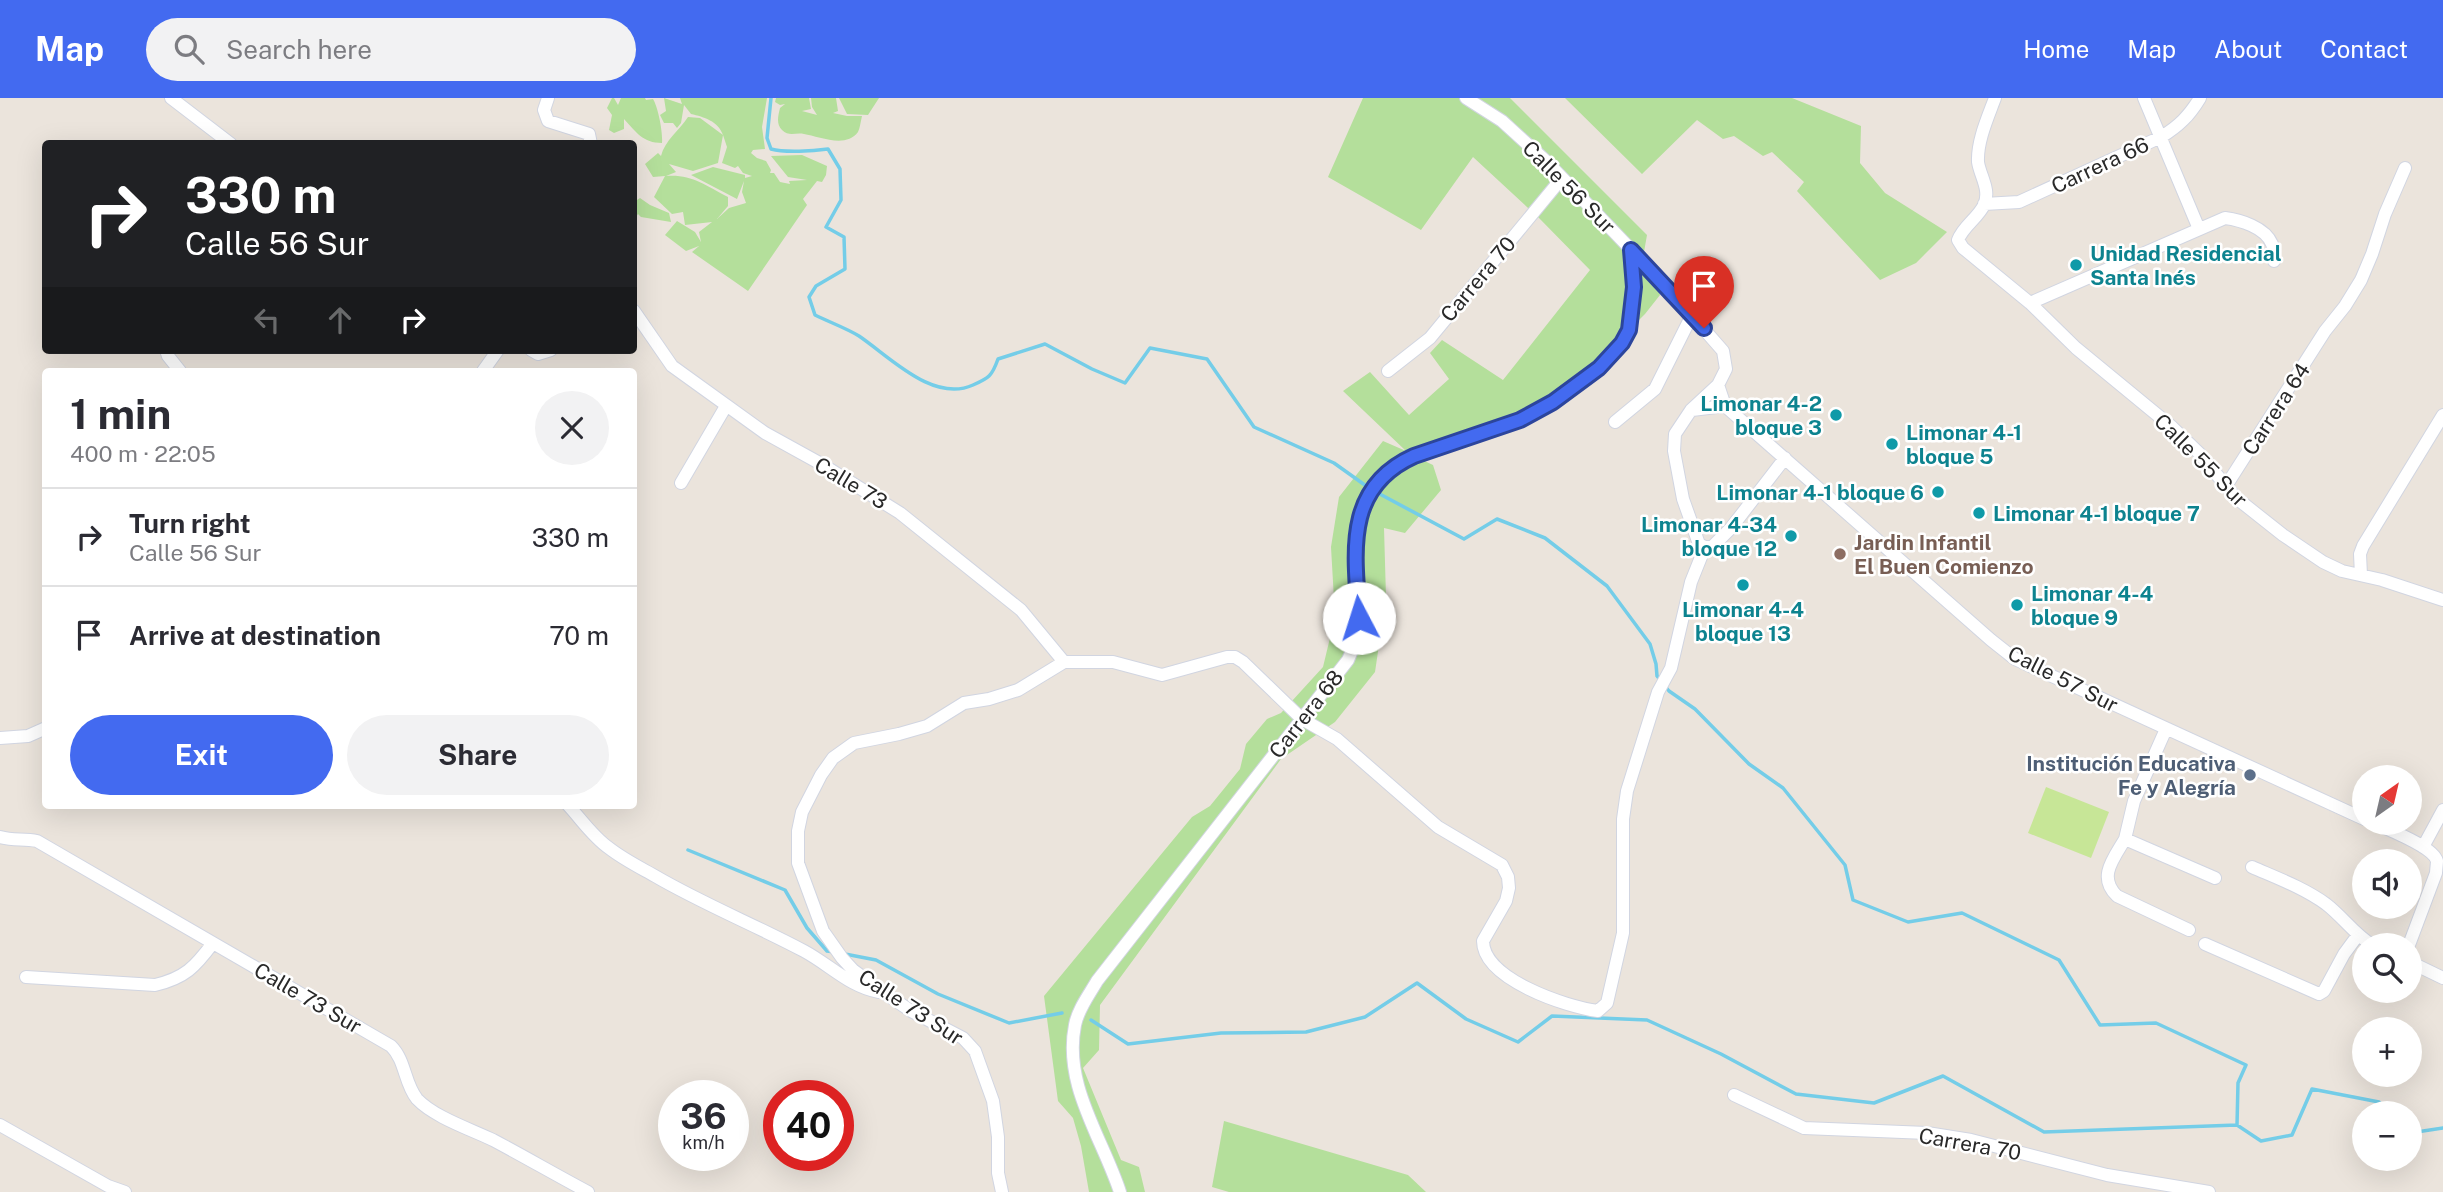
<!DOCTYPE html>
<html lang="en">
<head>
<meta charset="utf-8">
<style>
  body { margin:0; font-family:"Public Sans",sans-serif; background:#f2f2f3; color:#2b2b33; height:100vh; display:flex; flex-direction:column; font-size:26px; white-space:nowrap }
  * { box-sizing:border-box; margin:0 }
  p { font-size:23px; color:#7c7c81 }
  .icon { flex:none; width:38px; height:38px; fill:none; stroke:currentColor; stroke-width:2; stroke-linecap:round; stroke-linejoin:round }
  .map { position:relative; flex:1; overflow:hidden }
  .panel { position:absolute; left:42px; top:270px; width:595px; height:441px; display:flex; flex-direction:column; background:#fff; border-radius:7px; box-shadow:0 7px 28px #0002 }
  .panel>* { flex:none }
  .top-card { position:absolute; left:42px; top:42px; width:595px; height:214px; border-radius:7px; box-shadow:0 7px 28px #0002; background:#202124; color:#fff; overflow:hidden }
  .needle { width:46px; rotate:34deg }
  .fabs { position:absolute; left:2352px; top:667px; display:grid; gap:14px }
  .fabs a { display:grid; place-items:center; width:70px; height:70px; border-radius:50%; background:#fff; box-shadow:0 7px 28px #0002; font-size:35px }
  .speed { position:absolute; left:658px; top:982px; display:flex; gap:14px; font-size:35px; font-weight:700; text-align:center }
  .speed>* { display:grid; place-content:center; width:91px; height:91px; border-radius:50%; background:#fff; box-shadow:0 7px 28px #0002; line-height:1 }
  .speed small { font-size:18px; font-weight:400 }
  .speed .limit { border:10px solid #d22; background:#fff; color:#111 }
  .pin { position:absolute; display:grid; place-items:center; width:60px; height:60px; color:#fff; margin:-72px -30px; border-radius:50% 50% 50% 0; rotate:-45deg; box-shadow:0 0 7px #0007 }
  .pin .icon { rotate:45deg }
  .me { position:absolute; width:77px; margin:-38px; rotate:355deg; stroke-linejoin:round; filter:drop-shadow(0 0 5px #0008) }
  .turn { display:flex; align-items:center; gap:24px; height:147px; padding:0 28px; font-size:32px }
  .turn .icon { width:91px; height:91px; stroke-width:2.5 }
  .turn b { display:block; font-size:49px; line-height:60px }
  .lanes { display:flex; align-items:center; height:66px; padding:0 28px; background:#0003; justify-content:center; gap:35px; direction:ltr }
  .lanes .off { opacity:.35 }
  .round { display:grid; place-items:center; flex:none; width:74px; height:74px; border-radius:37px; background:#f2f2f3 }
  .overview { display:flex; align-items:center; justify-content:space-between; height:119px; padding:0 28px }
  h1 { font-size:42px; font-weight:700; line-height:52px }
  .primary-button { display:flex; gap:14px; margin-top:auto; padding:14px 28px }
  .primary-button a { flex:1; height:80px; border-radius:42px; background:#436af0; color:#fff; font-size:28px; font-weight:700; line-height:80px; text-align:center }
  .primary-button a+a { background:#f2f2f3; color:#2b2b33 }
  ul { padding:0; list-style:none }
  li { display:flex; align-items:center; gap:21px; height:98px; padding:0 28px; border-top:2px solid #e1e1e2 }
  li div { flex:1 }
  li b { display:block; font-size:26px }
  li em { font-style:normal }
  header { display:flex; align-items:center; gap:42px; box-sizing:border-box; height:98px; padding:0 35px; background:#436af0; color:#fff }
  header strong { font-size:33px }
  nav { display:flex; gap:38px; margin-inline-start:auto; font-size:24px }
  .search { width:490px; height:63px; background:#f2f2f3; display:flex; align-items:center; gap:18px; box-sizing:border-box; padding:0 24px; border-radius:38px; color:#7c7c81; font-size:26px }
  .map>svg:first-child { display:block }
</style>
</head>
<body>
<header>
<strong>Map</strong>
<div class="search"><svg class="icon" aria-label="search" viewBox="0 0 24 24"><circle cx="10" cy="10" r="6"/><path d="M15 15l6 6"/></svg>Search here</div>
<nav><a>Home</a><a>Map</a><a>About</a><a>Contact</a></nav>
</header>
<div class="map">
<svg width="2443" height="1094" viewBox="0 0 2443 1094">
  <rect width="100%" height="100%" fill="#ebe4dc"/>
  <path fill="#b4df9b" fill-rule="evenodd" d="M612,0H614L618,7L621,0H645L646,2L653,1C658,9 663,34 662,45C643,45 636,34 624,21V31L614,35L609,32L612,17L607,10Z
    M664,0L682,6L680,0H767L762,29L765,51L753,52L751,55L757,60L766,63L771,72L770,75H774L780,84L790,86L789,83L807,82L788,79L771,58L802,57L827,68L826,77L822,84L817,83L803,101L807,107L748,193L692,154L699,148L686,153L665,137L677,123L695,134L701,144L699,134L712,124L685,127L683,114L672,116L654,99L665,78L653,79L645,66L658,55L661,58C665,42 679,33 688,19L700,20L723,37C718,23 704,19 691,16L684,7L681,25L677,30L673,25H664L660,17L666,13ZM723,37L727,49L722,65L735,70L738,68L743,75L752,78L745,80V77L713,69L691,77L737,101L744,83L742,94L746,105L729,110L717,121L728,108V99C705,87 691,76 666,78L676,74L669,66L693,73L718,65Z
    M776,0H809L811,11L802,13L817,17L812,9L811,0H836L838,13L833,15L847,18H862C861,22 860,30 858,34C846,51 818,38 804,36C796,34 789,39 782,32C776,26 778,18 780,10L785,6L780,7L775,4Z
    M839,0H879L868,17L847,16Z
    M1363,0H1510L1647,137L1644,154L1660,197L1645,216L1595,266L1523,314L1429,348L1412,357L1433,367L1441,392L1405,435L1384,430L1386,499L1375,574L1335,624L1281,661L1100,907L1099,952L1083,970L1121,1062L1139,1069L1145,1094H1089L1081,1048L1073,1020L1058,1003L1044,898L1192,719L1210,708L1240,671L1246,646L1267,621L1281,615L1323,569L1335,519L1331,449L1339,399L1383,343L1406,353L1343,293L1370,274L1409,317L1449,281L1430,255L1442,242L1503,282L1590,172L1539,120L1473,59L1421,132L1328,79Z
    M1565,0H1792L1861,28L1860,65L1885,95L1947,134L1916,165L1880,182L1797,93L1804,84L1772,54L1763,58L1734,38L1723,41L1697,22L1642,76Z
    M640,100L650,107L669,115L671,124L641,119L638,116L636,119L634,118V104Z
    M1224,1023L1408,1077L1426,1094H1229L1212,1089Z"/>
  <path fill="#c7e697" d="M2046,689L2109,714L2091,760L2028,735Z"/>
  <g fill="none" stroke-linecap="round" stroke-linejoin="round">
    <path stroke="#74cde8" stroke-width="3.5" d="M771,0L767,40L771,51C785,55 813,53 828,51L840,71L841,102L826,129L844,139L845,171L816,188L809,199L815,217C829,224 846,230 859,238C890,259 933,305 973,287C989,280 992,278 998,261L1045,246L1092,271L1125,285L1150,250L1207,261L1254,329L1334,365L1369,390
      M1376,394L1464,441L1497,421L1545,440L1607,488L1650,546L1656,566L1657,578L1669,593L1695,611L1749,666L1783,690L1845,767L1853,802L1908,824L1962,815L2059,862L2100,927L2156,925L2246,967L2238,985L2237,1027L2261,1043L2292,1037L2312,991L2379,1004L2389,1015
      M688,752L785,792L807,830L827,853L834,854
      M845,856L876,862L938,896L1009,925L1062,915
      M1091,922L1128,946L1221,935L1306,934L1365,919L1417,885L1466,921L1518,944L1552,918L1647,922L1721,956L1796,996L1874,1005L1943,978L2044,1034L2237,1027
      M2410,1035L2443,1030"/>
    <g stroke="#d1d5e1" stroke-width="14">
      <path id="minor" d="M171,0L231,46
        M548,0L544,12L548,23L589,36L591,46
        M1466,0L1502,23L1547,64L1667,189L1723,253L1726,271L1718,287L1691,312L1675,336L1674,353L1683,401L1699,446L1705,449H1712L1731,430L1785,360
        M1995,0C1988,19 1977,43 1978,64C1980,78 1991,92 1984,107C1978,120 1963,128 1958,142L1963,150L2030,205L2076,250L2172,329L2199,355L2235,399L2283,437L2323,464L2342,473L2382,482L2443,502
        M2144,0L2199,131
        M1984,106L2019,104L2161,39C2179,28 2189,18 2200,0
        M2030,205L2225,120C2240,122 2265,129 2272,146C2274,151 2274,158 2274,163
        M634,213L672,268L765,335L823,367L900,415L1021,512L1064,564
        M166,252L168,258L180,273
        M531,252L538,256L551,252
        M483,273L498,252
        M1388,273L1430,240L1562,80
        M1718,287L1725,308L1991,542L2015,561L2364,721
        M1692,312L1725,308
        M1615,324L1655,291L1692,217
        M681,385L726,308
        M2226,388L2325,233L2345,208L2361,182L2372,156L2385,116L2405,70
        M2361,477L2360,456L2363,448L2443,317
        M1064,564H1113L1162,577L1227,559H1235L1243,564L1302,621L1337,641L1438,729L1502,767L1508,779L1509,790L1506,803L1483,843C1483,881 1566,909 1598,913L1607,905L1623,835V721L1627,693L1658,594L1671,570L1691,484L1705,449
        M2166,631L2134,703L2125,741L2215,780
        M0,640L28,638L46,630
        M568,707C581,721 593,739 609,750C623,761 639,769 655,778C703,806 755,827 804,853C830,867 850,889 879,894
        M2372,724C2386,731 2433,748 2437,763C2437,764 2436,774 2436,775L2409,847
        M0,739C13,743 24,740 37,743L391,948C406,963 404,985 417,1001C434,1019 470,1031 493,1042C525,1059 556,1077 588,1094
        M2125,741C2114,760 2097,779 2117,798L2189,832
        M2423,749L2443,712
        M2252,769C2277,780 2304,790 2326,806C2343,819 2354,836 2372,847
        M2205,846L2319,896L2324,893L2344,856L2358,837
        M2410,864L2443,880
        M26,879L155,887C185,880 195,869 213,845
        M1734,997L1804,1030L1927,1035L1971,1042L2107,1077L2209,1094
        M0,1027L108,1088L125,1094
        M1002,1094L998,1075V1039L993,1003L975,953L963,940L911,913L883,894L853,872L842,860L823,833L798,765V733L802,714L821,677L833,660L854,645L899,636L927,628L964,605L989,601L1018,592L1064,564
        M1120,1094C1102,1039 1063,987 1075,927C1078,911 1089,897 1097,883L1348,562C1354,548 1359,535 1359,520C1360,502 1355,483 1354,465C1352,419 1371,377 1414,358L1520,322L1553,304L1599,270L1622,245L1629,232L1635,189L1631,152"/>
    </g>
    <use href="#minor" stroke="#fff" stroke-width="12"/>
  </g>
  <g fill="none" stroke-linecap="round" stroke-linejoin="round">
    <g stroke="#2c459c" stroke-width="18">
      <path id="route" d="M1359,520C1355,456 1343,390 1414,358L1520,322L1553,304L1599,270L1622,245L1629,232L1634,189L1631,152L1704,230"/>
    </g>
    <use href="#route" stroke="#436af0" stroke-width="12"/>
  </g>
  <g fill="#0f9aa8" stroke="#fff" stroke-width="2.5">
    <circle cx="2076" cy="167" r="7"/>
    <circle cx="1836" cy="317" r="7"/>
    <circle cx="1892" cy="346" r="7"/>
    <circle cx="1938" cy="394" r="7"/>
    <circle cx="1979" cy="415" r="7"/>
    <circle cx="1791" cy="438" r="7"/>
    <circle cx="1743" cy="487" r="7"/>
    <circle cx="2017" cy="507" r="7"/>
  </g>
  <circle fill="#8d6e63" stroke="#fff" stroke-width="2.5" cx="1840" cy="456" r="7"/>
  <circle fill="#5c6f8a" stroke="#fff" stroke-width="2.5" cx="2250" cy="677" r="7"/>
  <g text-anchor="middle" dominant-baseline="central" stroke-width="5" stroke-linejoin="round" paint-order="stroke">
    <g font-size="21" fill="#292929" stroke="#fff">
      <text transform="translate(2100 67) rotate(-25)">Carrera 66</text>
      <text transform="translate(1569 89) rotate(45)">Calle 56 Sur</text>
      <text transform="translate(1478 181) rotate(-50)">Carrera 70</text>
      <text transform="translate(2276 311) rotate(-57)">Carrera 64</text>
      <text transform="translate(2201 362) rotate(45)">Calle 55 Sur</text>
      <text transform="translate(851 385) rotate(31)">Calle 73</text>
      <text transform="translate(2063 581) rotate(27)">Calle 57 Sur</text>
      <text transform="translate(1306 616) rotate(-52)">Carrera 68</text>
      <text transform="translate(308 900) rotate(30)">Calle 73 Sur</text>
      <text transform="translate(911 909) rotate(33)">Calle 73 Sur</text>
      <text transform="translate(1970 1046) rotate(10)">Carrera 70</text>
    </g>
    <g font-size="21" font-weight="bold" fill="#0d838f" stroke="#fff" text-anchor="start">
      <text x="2090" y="155">Unidad Residencial<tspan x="2090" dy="24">Santa Inés</tspan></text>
      <text x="1822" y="305" text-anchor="end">Limonar 4-2<tspan x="1822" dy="24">bloque 3</tspan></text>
      <text x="1906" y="334">Limonar 4-1<tspan x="1906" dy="24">bloque 5</tspan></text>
      <text x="1924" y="394" text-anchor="end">Limonar 4-1 bloque 6</text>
      <text x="1993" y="415">Limonar 4-1 bloque 7</text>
      <text x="1777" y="426" text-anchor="end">Limonar 4-34<tspan x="1777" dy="24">bloque 12</tspan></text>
      <text x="2031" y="495">Limonar 4-4<tspan x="2031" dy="24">bloque 9</tspan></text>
      <text x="1743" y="511" text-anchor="middle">Limonar 4-4<tspan x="1743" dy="24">bloque 13</tspan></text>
    </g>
    <g font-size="21" font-weight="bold" fill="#785e54" stroke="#fff" text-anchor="start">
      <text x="1854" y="444">Jardin Infantil<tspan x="1854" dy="24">El Buen Comienzo</tspan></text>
    </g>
    <g font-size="21" font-weight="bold" fill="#4e5e75" stroke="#fff" text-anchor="end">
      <text x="2236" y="665">Institución Educativa<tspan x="2236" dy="24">Fe y Alegría</tspan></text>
    </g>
  </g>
</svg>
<div class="fabs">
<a><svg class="needle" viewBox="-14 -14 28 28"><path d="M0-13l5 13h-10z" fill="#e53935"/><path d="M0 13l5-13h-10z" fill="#7c7c81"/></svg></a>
<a><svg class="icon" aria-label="sound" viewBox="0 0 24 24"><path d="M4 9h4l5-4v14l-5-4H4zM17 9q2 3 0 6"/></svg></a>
<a><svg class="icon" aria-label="search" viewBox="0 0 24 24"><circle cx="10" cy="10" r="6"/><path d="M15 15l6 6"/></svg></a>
<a>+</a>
<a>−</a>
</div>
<div class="speed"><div>36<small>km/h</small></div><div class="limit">40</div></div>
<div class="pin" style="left:1704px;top:230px;background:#d93025"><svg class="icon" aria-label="arrive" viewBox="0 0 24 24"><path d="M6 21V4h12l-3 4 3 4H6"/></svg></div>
<svg class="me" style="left:1359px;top:520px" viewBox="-20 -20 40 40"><circle r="19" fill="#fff"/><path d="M0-13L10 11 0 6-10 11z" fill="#436af0"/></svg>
<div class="top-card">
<div class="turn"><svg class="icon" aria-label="right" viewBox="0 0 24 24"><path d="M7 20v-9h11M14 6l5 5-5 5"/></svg><div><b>330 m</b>Calle 56 Sur</div></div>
<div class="lanes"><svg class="icon off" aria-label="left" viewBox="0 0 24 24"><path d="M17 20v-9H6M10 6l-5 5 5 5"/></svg><svg class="icon off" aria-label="ahead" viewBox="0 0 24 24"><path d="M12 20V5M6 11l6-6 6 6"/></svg><svg class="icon" aria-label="right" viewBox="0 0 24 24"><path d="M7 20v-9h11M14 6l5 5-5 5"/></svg></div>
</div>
<section class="panel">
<div class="overview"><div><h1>1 min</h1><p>400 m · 22:05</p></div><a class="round"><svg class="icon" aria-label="close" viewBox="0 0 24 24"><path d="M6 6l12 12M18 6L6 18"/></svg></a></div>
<ul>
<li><svg class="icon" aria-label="right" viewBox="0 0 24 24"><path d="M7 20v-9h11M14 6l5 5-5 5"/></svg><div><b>Turn right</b><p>Calle 56 Sur</p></div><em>330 m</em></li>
<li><svg class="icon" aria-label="arrive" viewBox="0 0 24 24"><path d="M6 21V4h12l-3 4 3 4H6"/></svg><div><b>Arrive at destination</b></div><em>70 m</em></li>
</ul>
<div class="primary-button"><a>Exit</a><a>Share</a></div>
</section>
</div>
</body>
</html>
